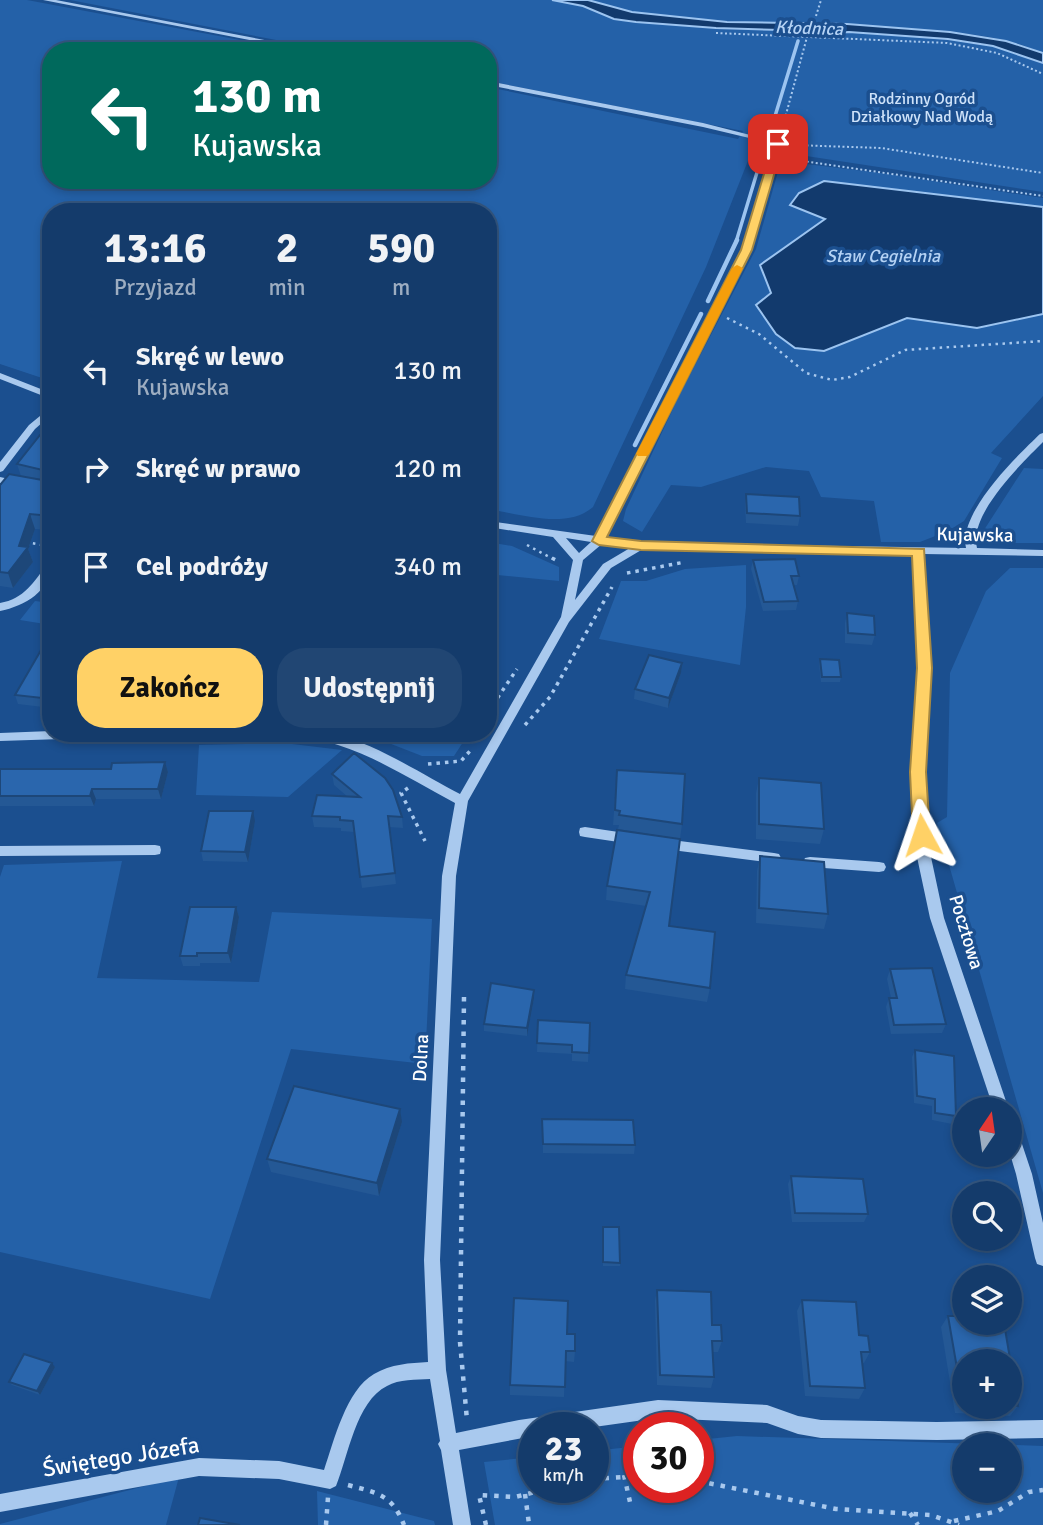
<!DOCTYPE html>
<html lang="pl">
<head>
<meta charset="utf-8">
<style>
  body { margin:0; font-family:Signika,sans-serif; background:#214673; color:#f1f3f6; height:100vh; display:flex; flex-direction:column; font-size:26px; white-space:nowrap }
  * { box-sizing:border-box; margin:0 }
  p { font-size:23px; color:#9dadc1 }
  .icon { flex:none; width:38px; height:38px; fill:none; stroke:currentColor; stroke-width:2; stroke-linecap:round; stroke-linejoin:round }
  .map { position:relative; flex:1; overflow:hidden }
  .sheet { position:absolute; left:42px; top:203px; width:455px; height:539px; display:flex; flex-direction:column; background:#143b6b; border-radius:28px; box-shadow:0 4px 10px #0003,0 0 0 2px #33557e }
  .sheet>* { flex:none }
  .banner { position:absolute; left:42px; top:42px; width:455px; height:147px; border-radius:28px; box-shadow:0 4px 10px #0003,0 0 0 2px #33557e; background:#00695c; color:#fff; overflow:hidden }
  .needle { width:46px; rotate:13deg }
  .controls { position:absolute; left:952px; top:1097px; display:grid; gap:14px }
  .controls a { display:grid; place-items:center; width:70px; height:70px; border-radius:50%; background:#143b6b; box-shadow:0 4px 10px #0003,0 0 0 2px #33557e; font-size:35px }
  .speed { position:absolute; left:518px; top:1412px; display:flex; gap:14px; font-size:35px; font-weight:700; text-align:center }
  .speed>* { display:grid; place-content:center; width:91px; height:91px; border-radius:50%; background:#143b6b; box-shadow:0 4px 10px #0003,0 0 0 2px #33557e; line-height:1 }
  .speed small { font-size:18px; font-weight:400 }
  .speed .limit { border:10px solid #d22; background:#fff; color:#111 }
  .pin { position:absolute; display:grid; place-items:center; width:60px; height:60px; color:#fff; margin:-30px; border-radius:14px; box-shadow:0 4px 10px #0006 }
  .me { position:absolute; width:77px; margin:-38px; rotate:355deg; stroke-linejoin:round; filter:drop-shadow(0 0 5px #0008) }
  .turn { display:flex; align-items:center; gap:24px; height:147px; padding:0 35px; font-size:32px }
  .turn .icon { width:91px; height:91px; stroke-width:2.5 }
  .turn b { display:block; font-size:49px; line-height:60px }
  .eta { display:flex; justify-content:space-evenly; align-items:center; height:119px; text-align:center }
  .eta b { font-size:42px; font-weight:800; line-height:49px }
  .cta { display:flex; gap:14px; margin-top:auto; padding:14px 35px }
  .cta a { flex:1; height:80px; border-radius:28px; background:#ffd166; color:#111; font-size:28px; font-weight:800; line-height:80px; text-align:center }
  .cta a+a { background:#214673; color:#f1f3f6 }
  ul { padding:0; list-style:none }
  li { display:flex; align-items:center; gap:21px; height:98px; padding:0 35px }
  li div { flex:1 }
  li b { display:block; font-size:26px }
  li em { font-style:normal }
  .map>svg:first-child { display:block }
</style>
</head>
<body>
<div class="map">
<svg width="1043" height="1525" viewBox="0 0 1043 1525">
  <rect width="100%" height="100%" fill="#1b4f8f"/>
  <path fill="#2461a8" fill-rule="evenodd" d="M0,0H27L298,51H51V180H488V87L738,139L743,131L488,81V51H333L70,0H552L583,6L614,19L636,22C684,26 732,31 780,30C790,30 801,33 811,33C886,32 974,30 1043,63V192L753,148L706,267L593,507C567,530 520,514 488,509V212H51V381L0,364Z
    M589,0H1043V53C1001,34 952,32 907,29C815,22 720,29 630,12C616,9 602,4 589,0Z
    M781,161L881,173L1043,198V207L824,181L826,218L760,265L771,293L757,305L824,351L908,318L977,328L1043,314V396L991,453L1002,458L964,521L948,531L920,542H881L874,501L821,497L809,471L766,467L701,487L671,485L642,532L623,521L626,509L680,394L756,249Z
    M1024,468L1043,469V543H1004L990,540L984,530Z
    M488,542L512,546L559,567V581L488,574Z
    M746,565V607L740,665L599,639L621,581H646L685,569Z
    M1010,568H1043V1193L937,823L947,817L950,673L986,591Z
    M35,601L51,603V625L20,620Z
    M363,733H469L454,756H422Z
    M284,743L342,750L288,797L196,795L199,745Z
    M122,861L97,978L259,982L272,912L432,919L425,1064L291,1049L210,1299L0,1252V877L4,865Z
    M737,1436L1043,1446V1525H495L484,1462L534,1457V1488H593V1451L639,1446V1488H698V1440ZM964,1446H1010V1491H964Z
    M179,1477L166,1525H0V1524Z
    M317,1491L434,1521L435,1525H318Z"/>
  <path fill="#123a6d" stroke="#9cc4f0" stroke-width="2" d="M552,0H588L632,12L727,22L847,24L950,32L1006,41L1043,53V63L993,46L948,39L849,32L811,33L781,30L716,28L636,22L614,19L583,6Z
    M824,181L1043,207V314L977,328L907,318L824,351L795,348L776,334L756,305L771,293L760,265L825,219L790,205L799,193Z"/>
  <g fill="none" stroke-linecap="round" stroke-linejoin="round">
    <path stroke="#9cc4f0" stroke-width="3.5" d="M768,139L798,41
      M736,242L765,146"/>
    <path stroke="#9cc4f0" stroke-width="4.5" d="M708,301L737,240
      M635,445L701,314"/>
    <path stroke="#a9c9ee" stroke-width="2" stroke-dasharray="2 2.5" stroke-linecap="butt" d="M816,16L821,0
      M716,33L947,43L997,53L1043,74
      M781,133L807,37
      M793,145L881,148L1043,173
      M789,159L1043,196"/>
    <path stroke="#a9c9ee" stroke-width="2.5" stroke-dasharray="2.5 4.5" stroke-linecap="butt" d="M727,318L759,334L806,373L832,380L850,377L905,350L1043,341
      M26,542L43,545L51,542
      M527,545L555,560"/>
    <path stroke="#a9c9ee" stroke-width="3.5" stroke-dasharray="3.5 5" stroke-linecap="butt" d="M552,558L558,561
      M627,573L685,562
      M488,712L517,669
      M525,725L550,697L612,587
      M428,764L461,761L470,751
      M408,788L401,793L425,841"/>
    <path stroke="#a9c9ee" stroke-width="4.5" stroke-dasharray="4.5 7" stroke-linecap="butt" d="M464,997L460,1342L467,1420
      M624,1475L630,1502
      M593,1479L639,1476
      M698,1481L836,1509L931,1515L959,1525
      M348,1485C377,1493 392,1494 404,1525
      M525,1494L529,1524
      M910,1513L918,1525
      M954,1521L998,1511L1029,1492L1043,1490
      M326,1525L328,1497
      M486,1525L479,1495L515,1497L551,1488"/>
    <path fill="#a9c9ee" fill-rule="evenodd" d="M43,0H56L322,51H307Z
      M488,81L703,123L782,143L751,250L606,538L641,543L966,548C958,513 1016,457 1040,434L1043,433V442C1021,464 968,515 977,548L1043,550V556L924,554L931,668L924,772L925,812L931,857L944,918L1009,1110H994L930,918L917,857L913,812L912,772L919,668L914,554L643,549L611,568L569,622L468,801L456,876L440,1260L446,1370L456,1433L519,1420L658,1400L767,1405L798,1416L821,1420L937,1422L1043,1420V1438L937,1440L821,1438L798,1434L767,1423L658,1418L587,1428H534V1436L459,1450L471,1525H453L441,1450L438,1444L440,1441L430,1379C416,1380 399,1379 387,1386C356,1401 348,1457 336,1486L330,1489L279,1479L199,1476L0,1512V1494L199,1458L279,1461L324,1470C334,1441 346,1390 374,1374C391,1364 410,1363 428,1362L424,1260L442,876L455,803C417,783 379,758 338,745C326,740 307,742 297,733C310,733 323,732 336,735C375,743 423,775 460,794L561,617L573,560L553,537L488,527V521L596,536L743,250L774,144L703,127L488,85ZM566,538L591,542L579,553ZM602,544L630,548L603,564L575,600L583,560Z
      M0,373L51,393V399L0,379Z
      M51,407V415L35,429L3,471L0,472V462L29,425Z
      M0,477L51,488V494L0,483Z
      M51,563C51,591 25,606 0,611V603C24,599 34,582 47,564Z
      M51,731V733H130L124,737L0,741V733Z
      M585,827L632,834L637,835L638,839L637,843L632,844L585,837L580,836L579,832L580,828Z
      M664,839L774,853L779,854L781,858L779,862L774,863L664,849L659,848L658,844L659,840Z
      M155,845L160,846L161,850L160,854L155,855L0,856V846Z
      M810,857L879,862L884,863L886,867L884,871L879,872L810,867L805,866L803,862L805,858Z
      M1010,1125L1015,1127L1018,1132L1032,1174L1043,1223V1266L1037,1264L1035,1258L1016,1174L1010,1154Z"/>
  </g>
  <path fill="#245895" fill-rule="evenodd" d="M51,436V530L35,529L28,549L33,562L13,588L0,586V485L21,476L17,464Z
    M746,494L800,516L798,526L746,523L745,504Z
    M753,560L799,576L797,585H793L798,601L796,610L763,611L751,569Z
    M847,613L875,635L872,645L845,643V623Z
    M51,638V708L18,704L15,695Z
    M820,659L841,677L840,682H821L819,664Z
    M681,673L668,708L634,699L635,689Z
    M165,762L168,772L161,799H96L94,806H0V769H111Z
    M617,770L682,824L680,839L618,829L619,825H613Z
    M332,774L402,817L403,828L389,827L396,884L362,888L354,832L341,831V828L314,827L312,816L348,797L334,785Z
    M759,778L824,829L820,844L756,839V793Z
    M255,821L248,862L203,861L201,851Z
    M617,830L669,926L710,988L707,1002L625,989L626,975L646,906L606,900L607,886Z
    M760,856L828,914L824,929L756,923L757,871Z
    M236,907L239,917L231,963H200V966H183L180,956Z
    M890,969L946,1024L942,1033L891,1034L886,1007L889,998H891L887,979Z
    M534,998L527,1036L484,1031V1024Z
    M538,1020L590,1023L588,1062L572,1061V1054L537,1052Z
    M915,1050L956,1116L952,1124L932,1120V1106L914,1103L912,1057Z
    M542,1119L635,1145L634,1154L543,1153Z
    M402,1122L379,1196L271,1172L267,1159Z
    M791,1176L868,1214L864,1222H792L788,1184Z
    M602,1231L620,1263V1266H603Z
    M657,1290L712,1325L722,1341L718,1352H713L714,1377L711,1388L657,1385L655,1301Z
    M802,1300L859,1335L870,1352L864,1363H862L865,1388L859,1399L805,1396L797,1311Z
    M948,1316H964V1323H1004L1018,1406L1010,1416L955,1413L941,1327ZM964,1362H1010V1407H964Z
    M567,1334L575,1351L574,1362L565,1361L564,1397L510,1395V1385Z
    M52,1363L55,1367L40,1395L12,1385L9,1382Z"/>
  <path fill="#1d4779" d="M30,514L35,529L28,549L33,562L13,588L8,573Z
    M496,646V656L488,668V658Z
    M682,663L681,673L668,708L669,698Z
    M165,762L168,772L161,799L158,789Z
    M92,789L96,799L94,806L90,796Z
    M253,811L255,821L248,862L245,852Z
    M236,907L239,917L231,963L228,953Z
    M534,990V998L527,1036V1028Z
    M400,1109L402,1122L379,1196L377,1183Z
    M52,1363L55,1367L40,1395L37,1391Z"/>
  <path fill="#2a66ad" stroke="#1d4779" stroke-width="2" d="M40,435L51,436V516L30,514L19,546L28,547L8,573L0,572V485L9,474L48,481L47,471L17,464Z
    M746,494L799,497L800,516L747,513Z
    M795,559L799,576H791L798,601L764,602L753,560Z
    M847,613L874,616L875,635L848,633Z
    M48,638H51V699L15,695Z
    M488,644L496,646L488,658Z
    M649,655L682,663L669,698L635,689Z
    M820,659L839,660L841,677H822Z
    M354,753L385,778L393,790L402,817L388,816L395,873L360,877L353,821L340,820V817L312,816L317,795L360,797L332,774Z
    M165,762L158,789H92L90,796H0V769H111L112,763Z
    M617,770L685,774L682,824L619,815L620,811L615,810Z
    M759,778L821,783L824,829L759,824Z
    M209,811H253L245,852L201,851Z
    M617,830L680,839L669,926L715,932L710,988L626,975L650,892L607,886Z
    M760,856L824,862L828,914L759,908Z
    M190,907H236L228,953H197V956H180Z
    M932,968L946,1024L894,1025L889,998H897L890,969Z
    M491,983L534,990L527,1028L484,1024Z
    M538,1020L590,1023L589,1053L572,1052V1045L537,1043Z
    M915,1050L954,1056L956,1116L935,1113V1099L917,1096Z
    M294,1086L400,1109L377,1183L267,1159Z
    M542,1119L633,1120L635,1145L543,1144Z
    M791,1176L863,1179L868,1214L795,1213Z
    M603,1227H619L620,1263L603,1262Z
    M657,1290L711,1292L712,1325H721L722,1341H712L714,1377L660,1375Z
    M514,1298L568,1301L567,1334H575V1351H566L565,1387L510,1385Z
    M802,1300L856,1302L859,1335L868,1336L870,1352H861L865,1388L810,1386Z
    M948,1316H964V1323H1004L1018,1406L1010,1405V1362H964V1403H963Z
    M24,1354L52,1363L37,1391L9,1382Z
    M200,1518L240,1525H198Z"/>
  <path fill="#ffd166" stroke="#a68842" stroke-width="2" d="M778,141L783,144L752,250L607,537L641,541L924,549L932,668L926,772L930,835L927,839H916L913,835L910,772L917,668L912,556L641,550L599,545L592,541L741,250L773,144Z"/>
  <path fill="#f59e0b" d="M737,265L743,268L649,454L647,456H638L636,454L732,268Z"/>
  <g text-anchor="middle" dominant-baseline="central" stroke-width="7" stroke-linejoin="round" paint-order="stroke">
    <g font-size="16" fill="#cfe3fa" stroke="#1b4f8f">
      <text x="922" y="99">Rodzinny Ogród<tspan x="922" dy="18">Działkowy Nad Wodą</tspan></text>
    </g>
    <g font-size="18" font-style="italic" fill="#b5d3f5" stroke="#1b4f8f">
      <text transform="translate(809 28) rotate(2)">Kłodnica</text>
      <text x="883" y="256">Staw Cegielnia</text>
    </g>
    <g font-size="19" fill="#fff" stroke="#1b4f8f">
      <text transform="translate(975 535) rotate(1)">Kujawska</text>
      <text transform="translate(966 932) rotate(73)">Pocztowa</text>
      <text transform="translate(421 1058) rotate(-87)">Dolna</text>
    </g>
    <g font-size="23" fill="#fff" stroke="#1b4f8f">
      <text transform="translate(121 1457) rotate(-9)">Świętego Józefa</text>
    </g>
  </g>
</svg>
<div class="controls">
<a><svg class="needle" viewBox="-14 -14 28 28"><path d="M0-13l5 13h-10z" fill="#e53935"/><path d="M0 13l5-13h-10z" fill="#9dadc1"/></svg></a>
<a><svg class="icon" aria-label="search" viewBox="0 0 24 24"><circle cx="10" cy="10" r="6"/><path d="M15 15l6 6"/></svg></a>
<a><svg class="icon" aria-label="layers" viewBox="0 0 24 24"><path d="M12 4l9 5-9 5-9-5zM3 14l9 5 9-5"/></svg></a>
<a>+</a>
<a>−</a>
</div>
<div class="speed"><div>23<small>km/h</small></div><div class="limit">30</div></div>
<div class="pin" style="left:778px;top:144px;background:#d93025"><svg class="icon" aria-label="arrive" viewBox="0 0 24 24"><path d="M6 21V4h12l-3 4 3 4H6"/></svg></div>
<svg class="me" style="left:922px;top:835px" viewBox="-20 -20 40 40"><path d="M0-17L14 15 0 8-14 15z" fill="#ffd166" stroke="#fff" stroke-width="4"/></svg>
<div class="banner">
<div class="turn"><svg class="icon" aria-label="left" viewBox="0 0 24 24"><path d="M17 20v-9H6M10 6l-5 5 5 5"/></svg><div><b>130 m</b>Kujawska</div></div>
</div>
<section class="sheet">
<div class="eta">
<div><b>13:16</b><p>Przyjazd</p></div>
<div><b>2</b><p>min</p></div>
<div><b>590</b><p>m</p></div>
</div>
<ul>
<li><svg class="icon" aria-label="left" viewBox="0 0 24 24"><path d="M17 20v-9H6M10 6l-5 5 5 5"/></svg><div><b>Skręć w lewo</b><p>Kujawska</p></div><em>130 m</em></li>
<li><svg class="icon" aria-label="right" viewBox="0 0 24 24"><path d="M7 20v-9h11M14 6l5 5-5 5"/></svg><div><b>Skręć w prawo</b></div><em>120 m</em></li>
<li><svg class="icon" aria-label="arrive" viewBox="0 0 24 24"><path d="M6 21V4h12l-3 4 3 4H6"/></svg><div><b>Cel podróży</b></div><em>340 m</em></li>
</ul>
<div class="cta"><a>Zakończ</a><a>Udostępnij</a></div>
</section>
</div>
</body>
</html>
